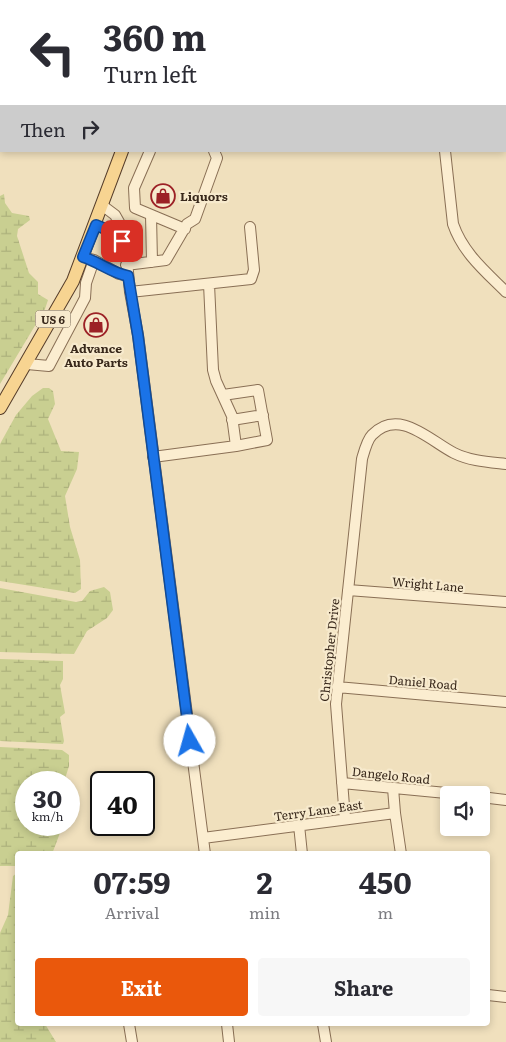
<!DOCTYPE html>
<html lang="en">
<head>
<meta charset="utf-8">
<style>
  body { margin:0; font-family:Literata,serif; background:#f7f7f7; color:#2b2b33; height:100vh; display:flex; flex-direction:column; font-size:19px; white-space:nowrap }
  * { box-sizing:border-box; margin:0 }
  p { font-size:16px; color:#7c7c81 }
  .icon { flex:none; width:28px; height:28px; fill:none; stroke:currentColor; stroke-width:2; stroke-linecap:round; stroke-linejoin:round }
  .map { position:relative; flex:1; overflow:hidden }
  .drawer { position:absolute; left:15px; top:851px; width:475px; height:175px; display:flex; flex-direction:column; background:#fff; border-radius:5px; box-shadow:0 2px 8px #0003 }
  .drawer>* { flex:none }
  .guide { position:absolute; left:0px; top:0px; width:506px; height:152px; box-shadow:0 2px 8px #0003; background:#fff; color:#2b2b33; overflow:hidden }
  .fabs { position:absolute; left:440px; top:786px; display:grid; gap:10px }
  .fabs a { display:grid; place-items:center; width:50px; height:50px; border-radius:5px; background:#fff; box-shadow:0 2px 8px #0003; font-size:25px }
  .speed { position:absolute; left:15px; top:771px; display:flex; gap:10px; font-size:25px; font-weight:700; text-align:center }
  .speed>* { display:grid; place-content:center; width:65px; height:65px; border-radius:50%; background:#fff; box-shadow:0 2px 8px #0003; line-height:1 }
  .speed small { font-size:12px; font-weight:400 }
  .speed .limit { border:2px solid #111; border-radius:8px; background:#fff; color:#111 }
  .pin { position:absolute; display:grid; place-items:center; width:42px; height:42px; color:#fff; margin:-21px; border-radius:10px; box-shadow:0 2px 8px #0006 }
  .me { position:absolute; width:55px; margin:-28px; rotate:353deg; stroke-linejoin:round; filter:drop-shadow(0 0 4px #0008) }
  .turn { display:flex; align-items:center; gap:18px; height:105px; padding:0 20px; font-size:22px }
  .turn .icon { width:65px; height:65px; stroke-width:2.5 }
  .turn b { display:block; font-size:35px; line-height:42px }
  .then { display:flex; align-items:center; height:48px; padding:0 20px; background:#0003; gap:10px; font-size:19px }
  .eta { display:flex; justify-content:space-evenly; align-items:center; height:85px; text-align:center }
  .eta b { font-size:30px; font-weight:700; line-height:35px }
  .cta { display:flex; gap:10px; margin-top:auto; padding:10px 20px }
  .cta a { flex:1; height:58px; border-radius:5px; background:#ea580c; color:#fff; font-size:20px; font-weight:700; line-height:58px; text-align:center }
  .cta a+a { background:#f7f7f7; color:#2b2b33 }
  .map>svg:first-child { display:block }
</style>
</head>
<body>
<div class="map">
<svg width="506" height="1042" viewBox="0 0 506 1042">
  <defs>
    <pattern id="wetland-marsh" width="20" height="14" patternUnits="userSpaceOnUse" patternTransform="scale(1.25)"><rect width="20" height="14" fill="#c9cf91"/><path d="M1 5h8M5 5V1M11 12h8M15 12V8" fill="none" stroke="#adb27c"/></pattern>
  </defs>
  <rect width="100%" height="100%" fill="#f0e0bd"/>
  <path fill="url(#wetland-marsh)" d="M4,194L5,203L12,213L29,216L30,220L18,229L17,236L29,273L38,282V294L48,300L45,309L0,384V196Z
    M43,388H49L53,391L55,404L48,419L61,451L79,452L77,469L65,496L70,527L80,560L81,589L75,593L0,581V444L16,415L32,396Z
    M0,588L76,602L82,601L90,591L104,587L110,592L113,610L107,618L87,631L74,654L0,652Z
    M0,659L63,661V679L60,685L65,713L60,717L64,741L63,744L0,741Z
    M0,747L62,750L69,755V766L64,782H26V825H63L52,854H18L17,866H0Z
    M17,873L18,1024H45L56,1042H0V933L8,915L13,876Z"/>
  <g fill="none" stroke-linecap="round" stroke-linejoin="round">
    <g stroke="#896f55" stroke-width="12">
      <path id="minor" d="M391,0L392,1
        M383,1V0
        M505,49H506
        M150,151L134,188L135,208L185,229
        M445,151L453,224C463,253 485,271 506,292
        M103,206L115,215L124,231L130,292L138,335L205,854
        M151,215L152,262
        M96,225C108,230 119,234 123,247
        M94,260L119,274L128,276
        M126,265L166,260L187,224L195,219L217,158L214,151
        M209,284L213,370L216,381L232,416L236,446
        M130,292L251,279L254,270L250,227
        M27,364L49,366L85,298L86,283L94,260L83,257
        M232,420L263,415
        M153,457L236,446L267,440L258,390L223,395
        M348,590L506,602
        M337,687L506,702
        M342,783L467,795
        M393,788L395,813
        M481,797L506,800
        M345,819L336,704L362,459C364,452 367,440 372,435C399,407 430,441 454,453C470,461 488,462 506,464
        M299,825L302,854
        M203,838L395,813L401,854
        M488,995L506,997
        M129,1024L132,1042
        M227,1024L229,1042
        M323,1024L326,1042"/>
    </g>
    <g stroke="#563d2a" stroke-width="14">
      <path id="major" d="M175,1V0
        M0,408L73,281L122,151"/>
    </g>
    <use href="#minor" stroke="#fbedd0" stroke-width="10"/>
    <use href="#major" stroke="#f7d491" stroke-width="12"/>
  </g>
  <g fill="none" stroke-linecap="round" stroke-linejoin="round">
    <g stroke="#114b97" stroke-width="12">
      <path id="route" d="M122,241L110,231L96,225L83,257C99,262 112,273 128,276L138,336L190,741"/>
    </g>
    <use href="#route" stroke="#1a73e8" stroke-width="9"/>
  </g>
  <defs>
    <g id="shop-ring" transform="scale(1.25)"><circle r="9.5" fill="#f7eacd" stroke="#9c2126" stroke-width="1.5"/><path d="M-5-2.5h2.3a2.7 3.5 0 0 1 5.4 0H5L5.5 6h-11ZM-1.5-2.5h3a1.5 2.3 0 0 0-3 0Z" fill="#9c2126"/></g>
  </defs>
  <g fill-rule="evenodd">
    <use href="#shop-ring" x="163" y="196"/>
    <use href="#shop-ring" x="96" y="325"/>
  </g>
  <g text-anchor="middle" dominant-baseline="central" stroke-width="4.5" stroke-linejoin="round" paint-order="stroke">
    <rect fill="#f7eacd" stroke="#716250" stroke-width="1" x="35.5" y="310.5" width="35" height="17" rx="4"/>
    <g font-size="11" font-weight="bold" fill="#38281b">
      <text x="53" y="319">US 6</text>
    </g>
    <g font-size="12" font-weight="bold" fill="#38281b" stroke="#f7eacd" text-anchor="start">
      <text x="180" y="196">Liquors</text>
      <text x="96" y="348" text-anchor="middle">Advance<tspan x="96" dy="14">Auto Parts</tspan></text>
    </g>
    <g font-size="12" fill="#38281b" stroke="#f7eacd">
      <text transform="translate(428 584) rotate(5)">Wright Lane</text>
      <text transform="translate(329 650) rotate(-84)">Christopher Drive</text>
      <text transform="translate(423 682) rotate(5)">Daniel Road</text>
      <text transform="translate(391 775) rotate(6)">Dangelo Road</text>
      <text transform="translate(318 810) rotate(-8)">Terry Lane East</text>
    </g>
  </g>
</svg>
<div class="fabs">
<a><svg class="icon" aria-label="sound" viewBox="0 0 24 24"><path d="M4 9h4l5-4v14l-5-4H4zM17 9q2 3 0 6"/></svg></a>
</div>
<div class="speed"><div>30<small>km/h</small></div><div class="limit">40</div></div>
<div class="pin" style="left:122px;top:241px;background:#d93025"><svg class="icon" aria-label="arrive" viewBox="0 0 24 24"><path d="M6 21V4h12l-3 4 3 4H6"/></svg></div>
<svg class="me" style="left:190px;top:741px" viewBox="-20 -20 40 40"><circle r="19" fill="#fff"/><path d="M0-13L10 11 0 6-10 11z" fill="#1a73e8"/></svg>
<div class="guide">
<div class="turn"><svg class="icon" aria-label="left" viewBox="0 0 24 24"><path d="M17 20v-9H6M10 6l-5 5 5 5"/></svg><div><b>360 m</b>Turn left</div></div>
<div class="then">Then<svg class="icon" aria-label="right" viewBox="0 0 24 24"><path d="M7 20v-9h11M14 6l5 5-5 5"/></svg></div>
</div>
<section class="drawer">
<div class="eta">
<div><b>07:59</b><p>Arrival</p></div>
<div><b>2</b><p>min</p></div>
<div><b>450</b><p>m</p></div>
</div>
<div class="cta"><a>Exit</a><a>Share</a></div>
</section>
</div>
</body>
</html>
